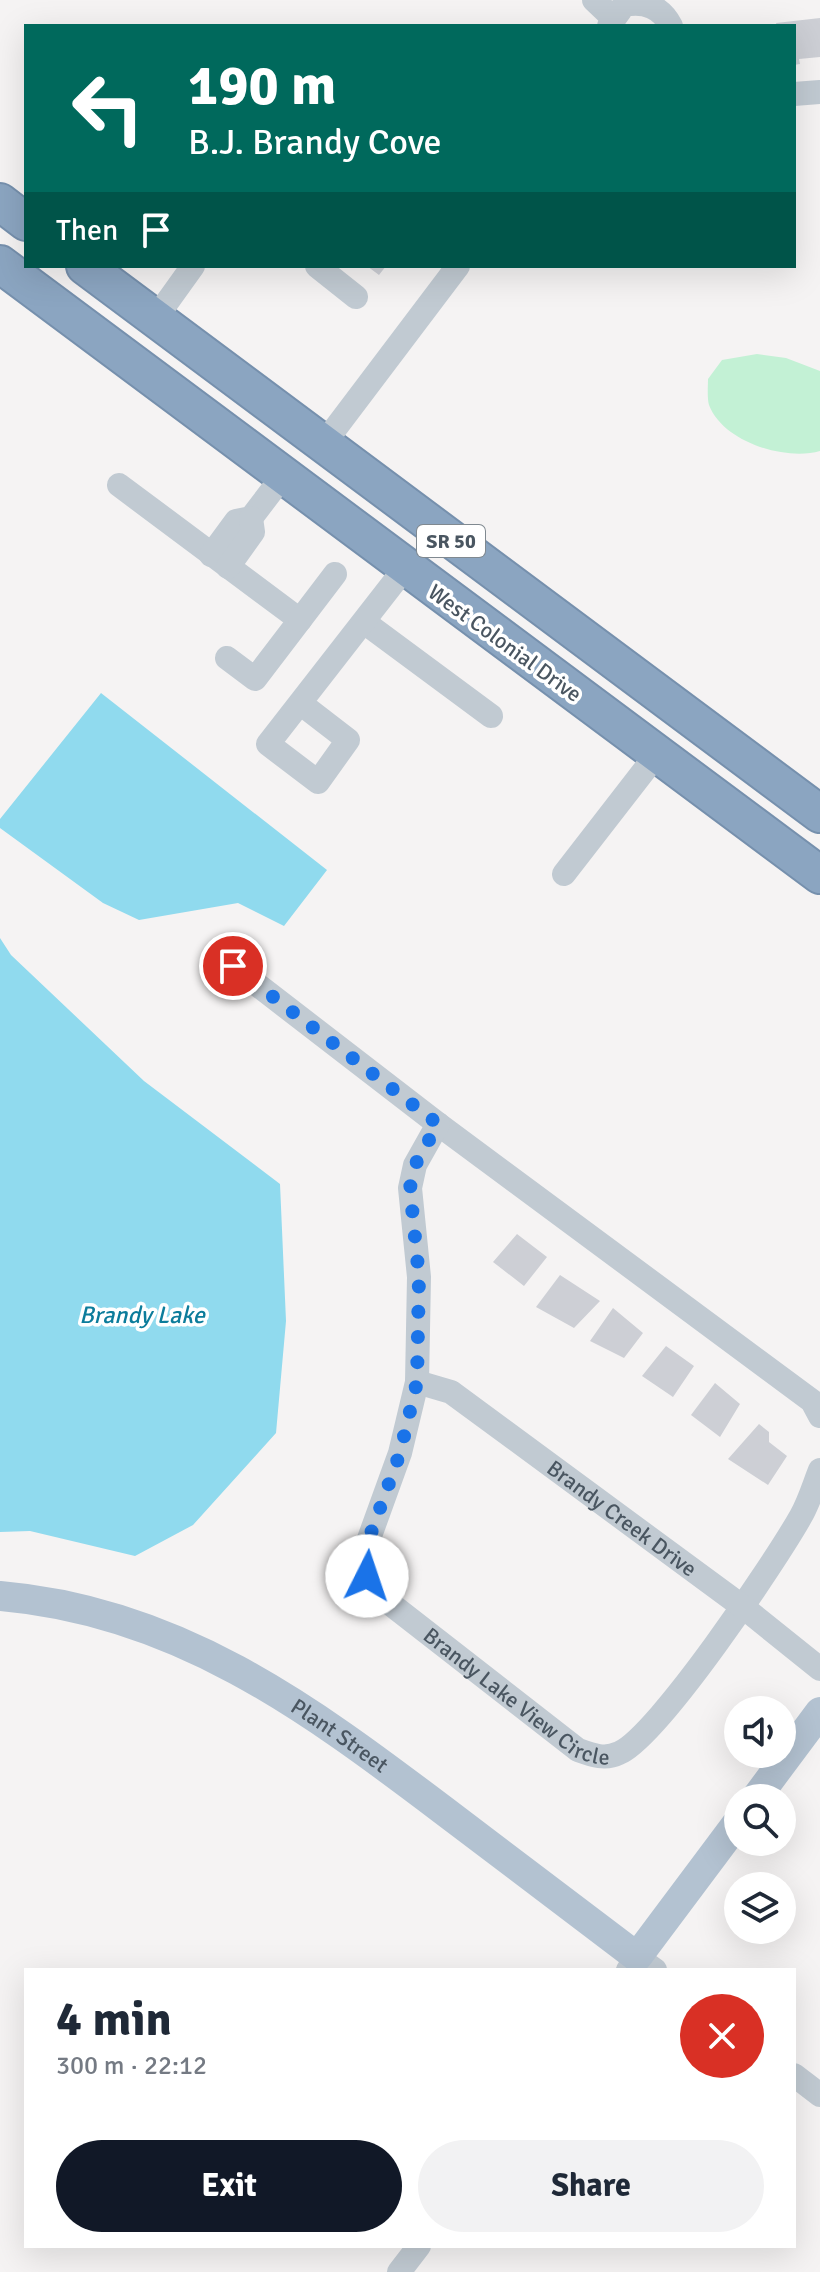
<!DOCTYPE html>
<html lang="en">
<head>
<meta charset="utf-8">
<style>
  body { margin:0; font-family:Signika,sans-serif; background:#f2f2f3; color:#1f2937; height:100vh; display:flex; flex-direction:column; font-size:30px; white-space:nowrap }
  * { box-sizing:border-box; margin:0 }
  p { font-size:26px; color:#747a83 }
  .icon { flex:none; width:44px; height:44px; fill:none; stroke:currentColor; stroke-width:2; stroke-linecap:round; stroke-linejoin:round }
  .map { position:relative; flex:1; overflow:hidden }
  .sheet { position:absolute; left:24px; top:1968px; width:772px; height:280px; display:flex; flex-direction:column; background:#fff; border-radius:0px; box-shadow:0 8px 32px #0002 }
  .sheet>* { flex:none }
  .banner { position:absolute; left:24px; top:24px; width:772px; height:244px; border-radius:0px; box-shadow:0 8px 32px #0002; background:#00695c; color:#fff; overflow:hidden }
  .fabs { position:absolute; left:724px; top:1696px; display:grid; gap:16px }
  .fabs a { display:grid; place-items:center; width:72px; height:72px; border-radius:50%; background:#fff; box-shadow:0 8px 32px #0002; font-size:40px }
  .pin { position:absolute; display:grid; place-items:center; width:68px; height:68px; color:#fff; margin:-34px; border:4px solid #fff; border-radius:50%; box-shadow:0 2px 8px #0007 }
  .me { position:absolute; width:88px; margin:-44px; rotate:4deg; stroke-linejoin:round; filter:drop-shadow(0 0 6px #0008) }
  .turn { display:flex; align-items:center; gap:28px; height:168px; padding:0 32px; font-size:36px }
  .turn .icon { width:104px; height:104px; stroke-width:2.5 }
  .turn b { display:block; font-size:56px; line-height:68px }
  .then { display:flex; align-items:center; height:76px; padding:0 32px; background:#0003; gap:16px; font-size:30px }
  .round { display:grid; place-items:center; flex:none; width:84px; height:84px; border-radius:42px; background:#f2f2f3 }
  .overview { display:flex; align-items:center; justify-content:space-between; height:136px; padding:0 32px }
  h1 { font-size:48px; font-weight:700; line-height:60px }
  .cta { display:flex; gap:16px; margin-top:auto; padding:16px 32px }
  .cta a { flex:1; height:92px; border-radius:48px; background:#111827; color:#fff; font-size:32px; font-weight:700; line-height:92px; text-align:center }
  .cta a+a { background:#f2f2f3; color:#1f2937 }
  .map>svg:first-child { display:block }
</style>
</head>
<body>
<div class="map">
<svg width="820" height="2272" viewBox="0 0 820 2272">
  <rect width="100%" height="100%" fill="#f5f3f3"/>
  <path fill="#c3f1d5" d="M757,354L786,358L820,371V451C785,461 723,442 709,405C707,398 708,386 708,379L722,360Z"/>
  <path fill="#90daee" d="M101,693L327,870L284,926L238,903L139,920L103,903L0,828V819Z
    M0,938L11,955L144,1081L280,1184L286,1321L276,1433L193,1525L135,1556L30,1531L0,1532Z"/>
  <path fill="#cdcfd5" d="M820,18V57L799,59L800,64L794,65V26H777L776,23Z
    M367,266H386L379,275Z
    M517,1234L547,1257L524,1286L493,1262Z
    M560,1275L600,1301L574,1328L536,1307Z
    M613,1308L643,1333L624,1358L590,1341Z
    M666,1346L694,1366L673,1397L642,1376Z
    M715,1383L740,1404L720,1437L691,1415Z
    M759,1424L769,1432V1442L787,1456L768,1485L728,1459Z"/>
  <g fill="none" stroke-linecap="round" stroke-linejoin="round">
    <g stroke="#7690ad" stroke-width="40">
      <path id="highway" d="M0,202L26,222
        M0,264L820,875
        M85,266L820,814"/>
    </g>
    <g stroke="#c1cad2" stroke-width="24">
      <path d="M594,0L613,18"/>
      <path d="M609,26L624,5C645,1 661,7 671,26"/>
      <path d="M794,94L820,92"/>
      <path d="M317,266L356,297"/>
      <path d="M155,319L193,266"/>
      <path d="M322,446L458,266"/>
      <path d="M119,485L300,620L255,679L227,658"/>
      <path d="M211,555L236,521L251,518L283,476"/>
      <path d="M228,567L253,532L251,518"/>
      <path d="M300,620L335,574"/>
      <path d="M364,622L491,716"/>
      <path d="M300,703L348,740L318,782L268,744L405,568"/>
      <path d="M564,874L657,754"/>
      <path d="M233,966L438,1124L812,1401L820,1416"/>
      <path id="s1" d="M438,1124L415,1165L410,1188L419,1277L417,1382L400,1453L366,1547L367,1576L379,1595L578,1750C592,1755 605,1760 619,1753C658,1737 777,1559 801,1516C809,1502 814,1485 820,1470"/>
      <path id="s2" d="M417,1382L451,1392L743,1607L820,1669"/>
      <path d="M628,1970L637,1957L655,1970"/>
      <path d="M794,2075L820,2095"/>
      <path d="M399,2272L419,2246"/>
    </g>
    <g stroke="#b3c2d1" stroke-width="30">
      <path id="s3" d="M0,1596C177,1611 307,1707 443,1810C508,1859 573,1908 637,1957L738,1822"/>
      <path d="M756,1798L820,1712"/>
    </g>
    <use href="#highway" stroke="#8ba5c1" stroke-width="36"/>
  </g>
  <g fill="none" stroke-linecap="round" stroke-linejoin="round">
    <path stroke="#1a73e8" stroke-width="14" stroke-dasharray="0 25.2" d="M233,966L438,1124L415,1165L410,1188L419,1277L417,1382L400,1453L366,1547L367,1576"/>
  </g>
  <g text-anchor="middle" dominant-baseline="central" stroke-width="7" stroke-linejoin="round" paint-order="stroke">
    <rect fill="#fff" stroke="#808990" stroke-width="2" x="417" y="525" width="68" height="32" rx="6"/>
    <g font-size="20" font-weight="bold" fill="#4a5661">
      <text x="451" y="541">SR 50</text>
    </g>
    <g font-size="22" fill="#4a5661" stroke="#fff">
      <text transform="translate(505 643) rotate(36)">West Colonial Drive</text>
      <text stroke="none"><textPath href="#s2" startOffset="248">Brandy Creek Drive</textPath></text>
      <text stroke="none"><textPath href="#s1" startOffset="662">Brandy Lake View Circle</textPath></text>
      <text stroke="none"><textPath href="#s3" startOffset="372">Plant Street</textPath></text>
    </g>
    <g font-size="24" font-style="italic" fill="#0c7c9b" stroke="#fff">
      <text x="142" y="1315">Brandy Lake</text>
    </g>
  </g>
</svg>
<div class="fabs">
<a><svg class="icon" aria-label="sound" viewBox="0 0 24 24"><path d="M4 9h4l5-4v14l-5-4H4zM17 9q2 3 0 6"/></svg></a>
<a><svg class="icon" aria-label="search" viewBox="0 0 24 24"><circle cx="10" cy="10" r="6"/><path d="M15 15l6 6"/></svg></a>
<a><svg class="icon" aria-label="layers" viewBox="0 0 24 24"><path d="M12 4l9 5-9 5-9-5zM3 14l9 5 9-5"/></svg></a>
</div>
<div class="pin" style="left:233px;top:966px;background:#d93025"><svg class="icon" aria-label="arrive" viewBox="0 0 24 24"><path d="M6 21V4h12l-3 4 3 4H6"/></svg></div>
<svg class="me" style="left:367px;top:1576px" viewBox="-20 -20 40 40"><circle r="19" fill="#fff"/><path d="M0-13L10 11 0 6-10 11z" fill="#1a73e8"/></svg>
<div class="banner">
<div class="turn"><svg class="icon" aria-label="left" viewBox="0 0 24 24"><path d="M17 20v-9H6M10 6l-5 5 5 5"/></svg><div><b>190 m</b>B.J. Brandy Cove</div></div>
<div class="then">Then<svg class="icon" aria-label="arrive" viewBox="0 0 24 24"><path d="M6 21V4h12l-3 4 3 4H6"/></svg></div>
</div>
<section class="sheet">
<div class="overview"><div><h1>4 min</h1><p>300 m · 22:12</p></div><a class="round" style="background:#d93025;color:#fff"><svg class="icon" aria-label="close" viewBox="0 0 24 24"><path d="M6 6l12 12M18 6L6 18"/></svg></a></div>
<div class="cta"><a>Exit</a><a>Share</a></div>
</section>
</div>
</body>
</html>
